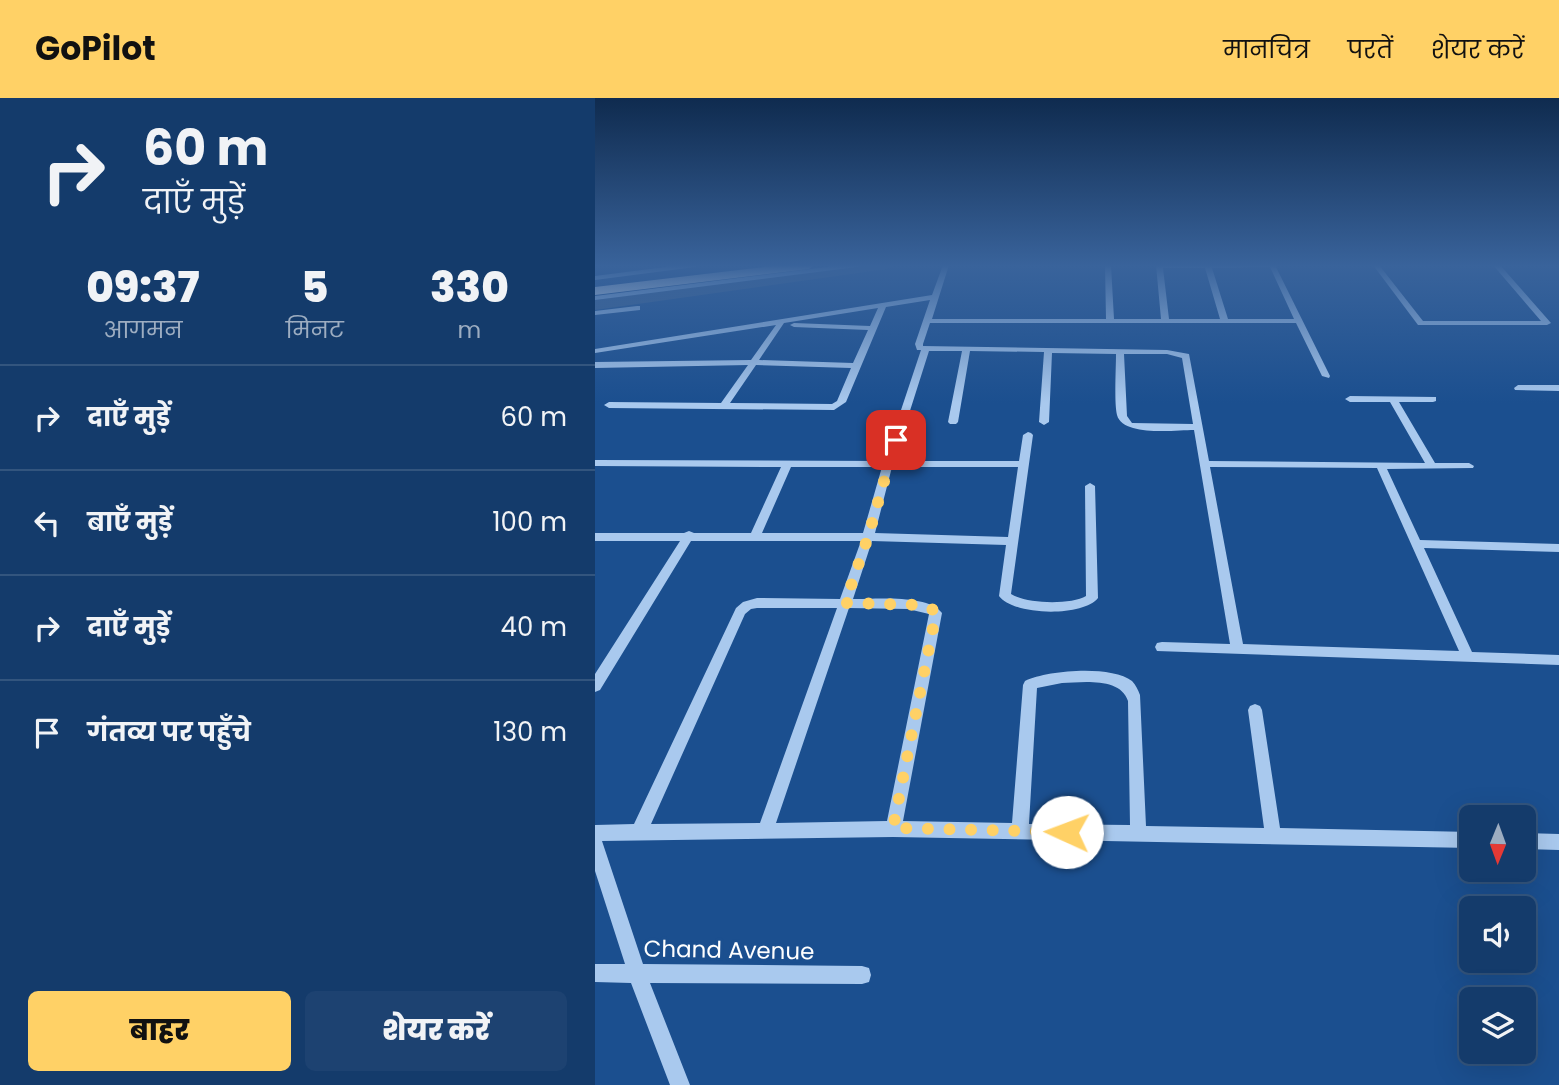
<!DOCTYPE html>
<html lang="hi">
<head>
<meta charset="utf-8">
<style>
  body { margin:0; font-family:Poppins,"Noto Sans Devanagari",sans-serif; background:#1d4271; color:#f1f3f6; height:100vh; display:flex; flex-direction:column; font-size:26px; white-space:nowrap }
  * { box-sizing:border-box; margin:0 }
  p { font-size:23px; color:#9dadc1 }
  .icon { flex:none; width:38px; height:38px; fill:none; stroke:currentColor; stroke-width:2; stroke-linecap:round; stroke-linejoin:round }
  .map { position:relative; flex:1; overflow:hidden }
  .sheet { display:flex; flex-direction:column; background:#143b6b; width:595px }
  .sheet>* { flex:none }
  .banner { background:#143b6b; color:#f1f3f6; overflow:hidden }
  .needle { width:46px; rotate:181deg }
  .controls { position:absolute; left:864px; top:707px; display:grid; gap:14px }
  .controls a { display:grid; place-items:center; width:77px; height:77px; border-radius:10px; background:#143b6b; box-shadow:0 7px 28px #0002,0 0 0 2px #33557e; font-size:35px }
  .pin { position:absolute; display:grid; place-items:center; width:60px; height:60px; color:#fff; margin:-30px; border-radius:14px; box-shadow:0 4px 10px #0006 }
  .me { position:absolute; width:77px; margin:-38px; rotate:272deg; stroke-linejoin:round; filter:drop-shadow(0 0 5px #0008) }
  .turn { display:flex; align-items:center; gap:24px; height:147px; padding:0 28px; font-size:32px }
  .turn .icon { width:91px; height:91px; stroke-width:2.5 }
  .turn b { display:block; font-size:49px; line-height:60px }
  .eta { display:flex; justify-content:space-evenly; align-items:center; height:119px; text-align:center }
  .eta b { font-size:42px; font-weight:800; line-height:49px }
  .primary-button { display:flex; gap:14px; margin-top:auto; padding:14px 28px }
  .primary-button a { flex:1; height:80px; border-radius:10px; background:#ffd166; color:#111; font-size:28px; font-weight:800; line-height:80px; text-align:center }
  .primary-button a+a { background:#1d4271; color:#f1f3f6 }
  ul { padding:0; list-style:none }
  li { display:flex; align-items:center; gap:21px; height:105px; padding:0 28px; border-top:2px solid #33557e }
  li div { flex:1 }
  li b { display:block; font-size:26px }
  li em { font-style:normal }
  header { display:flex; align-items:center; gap:42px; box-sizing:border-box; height:98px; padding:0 35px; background:#ffd166; color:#111 }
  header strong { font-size:33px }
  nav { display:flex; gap:38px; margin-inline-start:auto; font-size:24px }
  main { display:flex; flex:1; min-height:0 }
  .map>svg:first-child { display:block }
</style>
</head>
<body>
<header>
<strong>GoPilot</strong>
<nav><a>मानचित्र</a><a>परतें</a><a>शेयर करें</a></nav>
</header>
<main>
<section class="sheet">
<div class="banner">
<div class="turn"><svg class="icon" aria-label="right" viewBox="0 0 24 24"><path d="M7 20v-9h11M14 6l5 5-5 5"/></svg><div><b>60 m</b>दाएँ मुड़ें</div></div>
</div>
<div class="eta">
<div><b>09:37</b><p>आगमन</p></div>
<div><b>5</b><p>मिनट</p></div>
<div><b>330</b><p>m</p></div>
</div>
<ul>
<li><svg class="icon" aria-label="right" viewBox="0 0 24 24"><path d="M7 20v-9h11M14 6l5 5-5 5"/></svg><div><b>दाएँ मुड़ें</b></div><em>60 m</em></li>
<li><svg class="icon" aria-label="left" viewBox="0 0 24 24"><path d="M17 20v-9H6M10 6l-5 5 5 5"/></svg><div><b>बाएँ मुड़ें</b></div><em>100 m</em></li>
<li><svg class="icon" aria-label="right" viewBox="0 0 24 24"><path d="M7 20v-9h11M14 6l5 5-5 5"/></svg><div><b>दाएँ मुड़ें</b></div><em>40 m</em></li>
<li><svg class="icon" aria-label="arrive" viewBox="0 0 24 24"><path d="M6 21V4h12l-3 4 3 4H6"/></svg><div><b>गंतव्य पर पहुँचे</b></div><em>130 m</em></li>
</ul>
<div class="primary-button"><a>बाहर</a><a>शेयर करें</a></div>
</section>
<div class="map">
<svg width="964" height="987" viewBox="0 0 964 987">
  <rect width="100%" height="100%" fill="#1b4f8f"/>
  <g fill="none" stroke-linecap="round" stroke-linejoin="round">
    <path fill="#3c6290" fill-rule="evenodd" d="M261,167H299L292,171L0,212V202Z"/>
    <path fill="#a9c9ee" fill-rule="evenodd" d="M86,167H103L100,169L0,182V178Z
      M247,167H265L262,169L0,202V198Z
      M348,167H354L337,221H511L510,167H516L519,221H566L561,167H680L735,278L734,280L727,278L701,225H335L328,246V248L572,252L594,256L614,363L830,365L795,304H755L750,301L755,298L841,299V303L838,304H804L840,365H874L879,368L878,370L792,371L825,442L964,446V454L829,450L877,554L964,557V567L562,553L560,549L562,545L567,544L635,546L599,332C580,332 528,339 522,317C519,305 521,270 521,256L457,255L454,324L449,327L444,324L449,254L375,253L363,324L361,326H355L353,324L367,253H334L299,363H424L428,337L433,334L436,335L438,337L416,496C431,506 476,507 491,498L490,388L495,385L500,388L503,500C488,519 419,518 404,498L411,447L277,443L258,501C280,501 334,496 347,515L308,723L417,725L428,587L430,583C453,572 516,567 537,583C541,587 543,592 545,597L551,728L669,730L653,612L655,608L660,606L665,608L667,612L685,730L877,734V750L298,739L7,743L48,866L267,868L274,870L276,877L274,884L267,886L55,885L95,987H75L36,885L0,884V866H30L0,773V727L39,726L141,510L148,504L162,500L245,501L266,443H96L5,592L0,594V576L85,443H0V435H89L94,433L99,435H156L186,369L0,368V362L289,363L326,252H322L320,246L335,202L291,209L251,304L239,312L14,310L9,307L14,304L126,305L153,267L0,270V264L156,262L181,227L0,255V251L337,197ZM675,169L699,221H633L617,170ZM568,170H610L625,221H574ZM283,210L275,228L199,225L195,227L199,229L273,232L258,265L164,262L189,225ZM529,256H572L587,260L598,326L537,325L532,318ZM161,267L256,270L242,303L237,306L135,305ZM196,369H287L268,435H167ZM297,369H423L413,439L280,435ZM615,369L782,370L864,553L648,546ZM162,510H242L165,725L56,726L150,516L156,511ZM254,510L313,511L334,516L292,723L181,725ZM467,585C487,584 526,579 533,603L535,727L434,726L442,590Z
      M778,167H784L828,223H946L898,167H905L956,225L952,227H823Z
      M42,208H45V212L0,217V213Z
      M923,287H964V293L920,292L919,290Z
      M929,735L964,736V752L929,751Z"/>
    <path fill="#fff" fill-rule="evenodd" d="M186,167H220L214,171L0,197V189Z"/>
  </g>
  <linearGradient id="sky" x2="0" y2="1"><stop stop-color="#0f2b4f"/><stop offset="0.55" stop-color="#39639b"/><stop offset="1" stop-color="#39639b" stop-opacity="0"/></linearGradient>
  <rect width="964" height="305" fill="url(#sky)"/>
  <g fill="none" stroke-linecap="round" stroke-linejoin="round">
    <path stroke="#ffd166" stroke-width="12" stroke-dasharray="0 21.6" d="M301,342L273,439L250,505L326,507L337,511L341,515L298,730L472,734"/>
  </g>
  <g text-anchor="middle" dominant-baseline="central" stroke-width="6" stroke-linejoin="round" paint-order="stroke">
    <g font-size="23" fill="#fff" stroke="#1b4f8f">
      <text transform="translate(134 852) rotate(1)">Chand Avenue</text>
    </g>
  </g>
</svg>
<div class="controls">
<a><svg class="needle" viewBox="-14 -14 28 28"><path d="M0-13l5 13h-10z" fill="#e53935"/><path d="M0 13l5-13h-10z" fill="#9dadc1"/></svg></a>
<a><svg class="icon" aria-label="sound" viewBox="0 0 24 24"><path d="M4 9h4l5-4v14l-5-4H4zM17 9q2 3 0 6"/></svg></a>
<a><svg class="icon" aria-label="layers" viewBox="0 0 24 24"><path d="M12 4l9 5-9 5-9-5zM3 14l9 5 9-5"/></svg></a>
</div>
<div class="pin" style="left:301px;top:342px;background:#d93025"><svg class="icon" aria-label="arrive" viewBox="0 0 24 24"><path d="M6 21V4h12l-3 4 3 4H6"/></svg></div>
<svg class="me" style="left:472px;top:734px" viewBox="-20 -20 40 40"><circle r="19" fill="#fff"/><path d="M0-13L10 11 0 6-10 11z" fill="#ffd166"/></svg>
</div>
</main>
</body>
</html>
